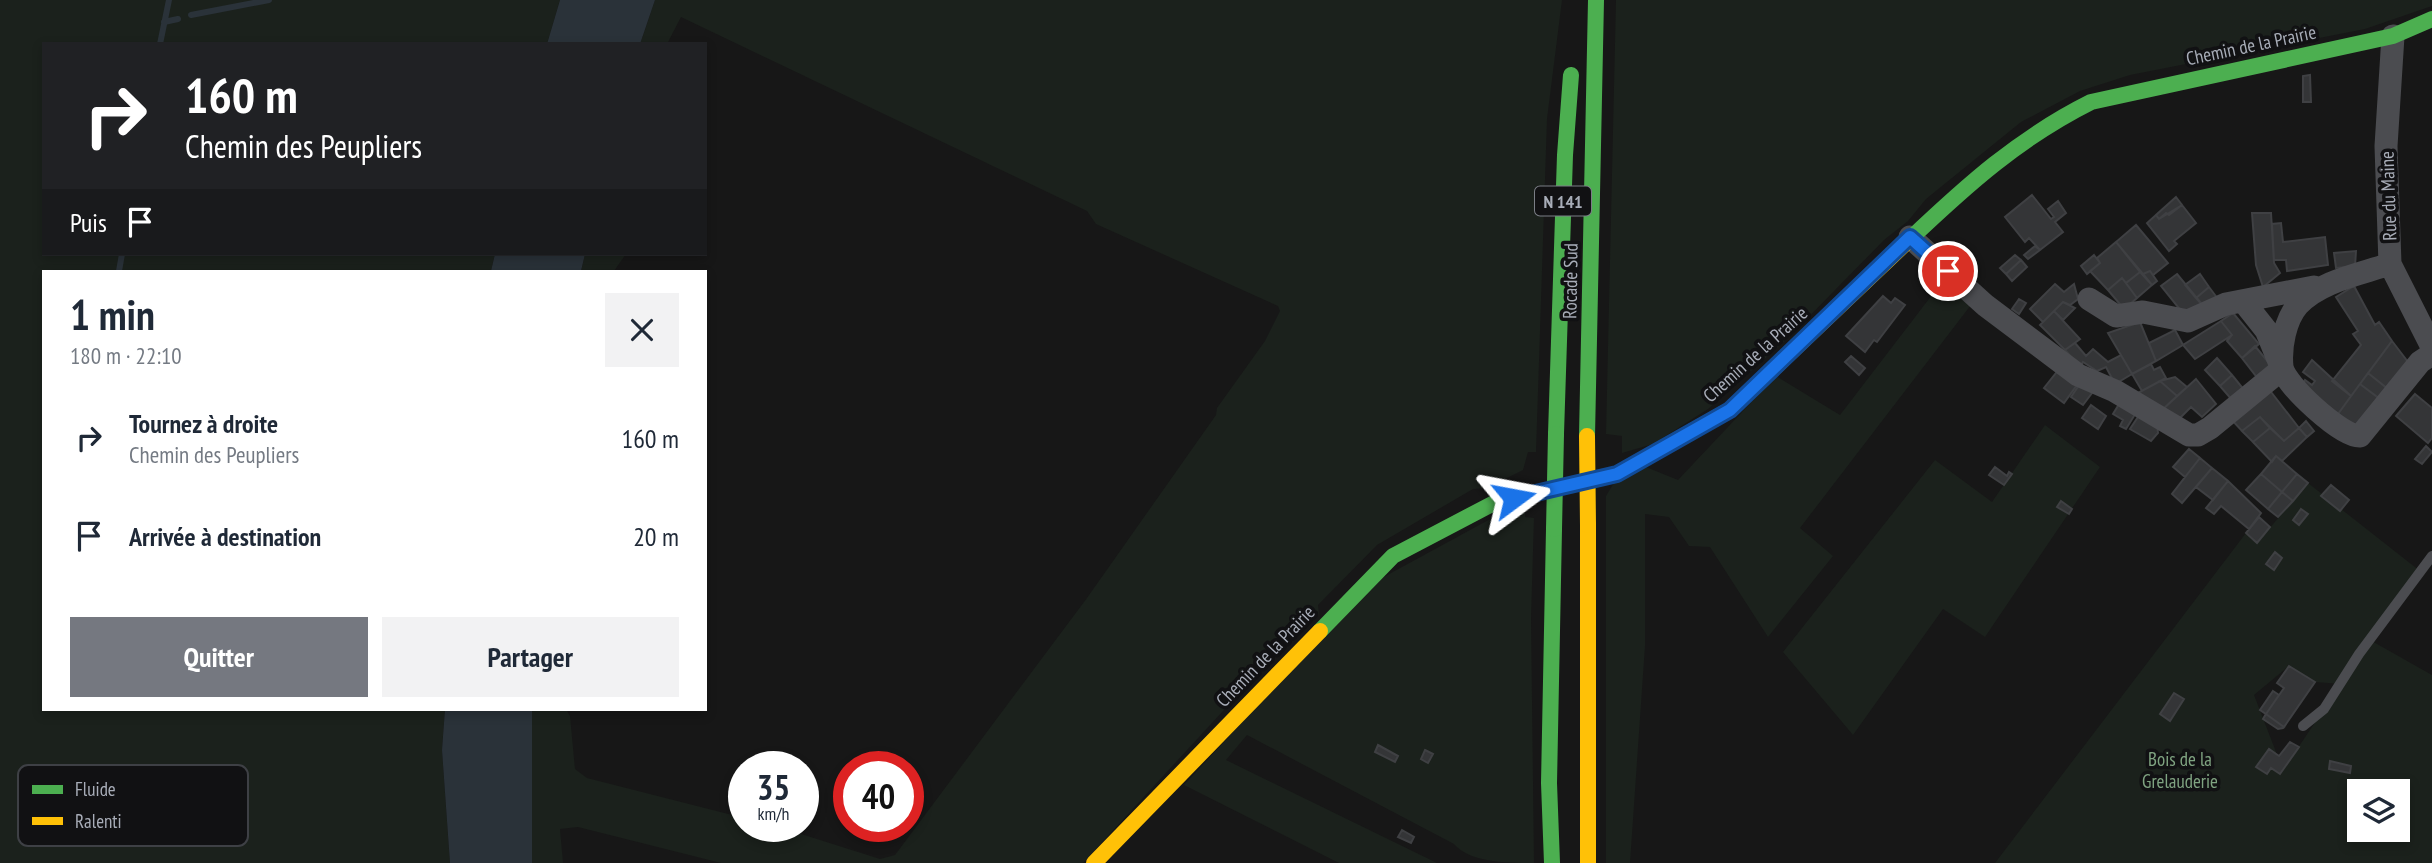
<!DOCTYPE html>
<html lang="fr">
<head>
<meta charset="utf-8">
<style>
  body { margin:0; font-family:"PT Sans Narrow",sans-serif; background:#f2f2f3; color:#1f2937; height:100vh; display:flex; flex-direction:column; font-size:26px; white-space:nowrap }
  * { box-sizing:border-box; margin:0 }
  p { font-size:23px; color:#747a83 }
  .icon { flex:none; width:38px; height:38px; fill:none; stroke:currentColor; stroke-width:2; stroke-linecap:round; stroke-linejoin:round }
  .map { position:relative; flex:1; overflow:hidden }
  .side { position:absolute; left:42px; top:270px; width:665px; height:441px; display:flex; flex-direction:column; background:#fff; border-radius:0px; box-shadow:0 4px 10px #0003 }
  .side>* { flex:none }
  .top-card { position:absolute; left:42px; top:42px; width:665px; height:214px; border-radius:0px; box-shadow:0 4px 10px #0003; background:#202124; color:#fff; overflow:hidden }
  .tools { position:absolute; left:2347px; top:779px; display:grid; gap:14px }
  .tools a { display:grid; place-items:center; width:63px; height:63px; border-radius:0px; background:#fff; box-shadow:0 4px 10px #0003; font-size:35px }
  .speed { position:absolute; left:728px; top:751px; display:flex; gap:14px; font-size:35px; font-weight:700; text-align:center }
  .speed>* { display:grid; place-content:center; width:91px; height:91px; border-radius:50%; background:#fff; box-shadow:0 4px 10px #0003; line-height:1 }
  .speed small { font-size:18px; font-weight:400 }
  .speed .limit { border:10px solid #d22; background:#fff; color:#111 }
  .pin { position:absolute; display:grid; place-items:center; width:60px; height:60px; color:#fff; margin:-30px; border:4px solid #fff; border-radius:50%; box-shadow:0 2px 7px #0007 }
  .me { position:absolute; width:77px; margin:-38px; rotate:77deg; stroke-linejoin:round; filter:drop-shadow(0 0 5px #0008) }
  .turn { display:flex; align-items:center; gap:24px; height:147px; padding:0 28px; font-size:32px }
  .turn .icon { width:91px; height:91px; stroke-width:2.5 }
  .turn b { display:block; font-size:49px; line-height:60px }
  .then { display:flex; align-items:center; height:66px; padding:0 28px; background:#0003; gap:14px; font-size:26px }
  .round { display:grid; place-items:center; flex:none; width:74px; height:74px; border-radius:0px; background:#f2f2f3 }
  .headline { display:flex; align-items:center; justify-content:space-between; height:119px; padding:0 28px }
  h1 { font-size:42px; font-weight:700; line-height:52px }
  .button { display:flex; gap:14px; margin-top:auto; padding:14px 28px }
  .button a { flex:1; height:80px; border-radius:0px; background:#757880; color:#fff; font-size:28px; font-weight:700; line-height:80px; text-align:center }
  .button a+a { background:#f2f2f3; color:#1f2937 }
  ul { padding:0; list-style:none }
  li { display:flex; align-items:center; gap:21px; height:98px; padding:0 28px }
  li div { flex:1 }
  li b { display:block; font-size:26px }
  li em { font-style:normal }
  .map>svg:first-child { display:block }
</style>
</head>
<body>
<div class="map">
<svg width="2432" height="863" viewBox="0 0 2432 863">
  <rect width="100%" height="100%" fill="#171717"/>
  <path fill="#1b211c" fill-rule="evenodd" d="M0,0H560L547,44H44V254H495L491,271H44V709H445L442,750L450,863H0Z
    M655,0H1562L1547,119L1536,452H1528L1523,470L1487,488L1473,489L1377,545L1318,605L1319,614L1299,636L1289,634L1233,692L1234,699L1083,863H721L578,827L560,829L563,863H532V709H566L570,716L575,769L587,778L744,818V826H776L880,859L895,855L1087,598L1216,415L1217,408L1265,341L1280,311L1278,306L1096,224L1087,211L681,17L667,44H640Z
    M1616,0H2432V6L2365,29L2130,75L2080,91L2021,122L1926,199L1908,221L1884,240L1786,340L1708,409L1653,444L1622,453V436L1606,434Z
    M585,254H626L614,271H581Z
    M1945,278L1974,301L1800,528L1833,556L1768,637L1710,547L1689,546L1669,517L1645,514V646L1630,863H1606V496L1615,481L1646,467L1678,480L1776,376L1840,415Z
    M2045,425L2100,467L1985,637L1943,609L1853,735L1783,652L1935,460L1992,502Z
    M2308,483L2420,571L2370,640L2432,675V863H1995L2246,533L2257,543ZM2289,666L2315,682L2341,684L2283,770L2254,695ZM2359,791H2398V830H2359Z
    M1516,505L1525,513V517L1534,518L1531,618L1534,863C1509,863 1470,863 1454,844L1247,735L1226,760L1437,863H1339L1184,785L1369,585Z"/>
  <path fill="#2a3239" d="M560,0H655L640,44H547Z
    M495,254H585L581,271H491Z
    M445,709H532V863H450L442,750Z"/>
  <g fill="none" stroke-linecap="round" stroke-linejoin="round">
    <path stroke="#2a3239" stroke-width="6" d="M191,15L269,0
      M164,22L178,19
      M160,44L169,0
      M119,271L122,254"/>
  </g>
  <path fill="#343537" stroke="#3f4043" stroke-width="2" d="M2310,75L2311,102H2303V76Z
    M2032,195L2051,219L2054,217L2048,209L2058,201L2066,213L2055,222L2063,232L2040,250L2029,238L2025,242L2005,217Z
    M2176,197L2182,205L2159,219L2156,215Z
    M2182,205L2196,223L2174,241L2177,244L2169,251L2147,223L2156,215L2159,219L2166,213L2169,215Z
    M2252,213H2271L2274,263L2280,273L2263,287L2256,265Z
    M2281,223L2283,242L2325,237L2328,265L2287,271L2286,260H2274L2272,224Z
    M2136,225L2168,263L2153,275L2150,271L2143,274L2116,242Z
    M2116,242L2140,272L2126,283L2122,278L2108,290L2090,271L2100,263L2097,258Z
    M2035,246L2040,250L2028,259L2024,255Z
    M2356,251L2355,266L2336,268L2334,253Z
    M2015,255L2021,260L2006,274L2000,268Z
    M2094,255L2100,263L2087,274L2081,266Z
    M2021,260L2027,267L2012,281L2006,274Z
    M2150,271L2157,281L2152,285L2143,274Z
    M2140,272L2152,285L2137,298L2126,283Z
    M2177,274L2206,309L2186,317L2161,286Z
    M2200,274L2209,287L2196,298L2185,285Z
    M2122,278L2137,298L2124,309L2108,290Z
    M2055,284L2064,292L2074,284L2078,299L2070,305L2063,302L2043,322L2030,309Z
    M2354,286L2375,325L2379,322L2392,341L2351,396L2332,381L2361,345L2353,334L2358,331L2336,297Z
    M2209,287L2221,303L2206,309L2196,298Z
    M1883,296L1891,303L1895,298L1905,305L1877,342L1874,340L1865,352L1846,336Z
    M2019,299L2026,303L2019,314L2012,309Z
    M2063,302L2075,308L2063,320L2054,311Z
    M2054,311L2080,339L2065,350L2040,325Z
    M2233,313L2259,344L2242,358L2227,341L2232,335L2221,321Z
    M2221,321L2232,335L2195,359L2183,345Z
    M2140,322L2156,361L2132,374L2108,333Z
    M2175,330L2183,345L2156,361L2149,343Z
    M2392,341L2408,362L2388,389L2368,373Z
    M2075,343L2086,356L2093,349L2108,362L2121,355L2132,374L2115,384L2106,367L2097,371L2083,362L2080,367L2065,350Z
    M2255,346L2273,368L2259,380L2242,358Z
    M1851,356L1865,368L1859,375L1845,362Z
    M2217,358L2232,375L2220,386L2205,370Z
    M2312,360L2351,396L2338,414L2302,385L2305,380L2312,385L2315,381L2303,372Z
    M2151,364L2154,370L2160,367L2166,378L2142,391L2132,374Z
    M2060,368L2079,382L2064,403L2044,388Z
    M2368,373L2388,389L2380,399L2360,384Z
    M2232,375L2245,391L2232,400L2220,386Z
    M2175,377L2187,387L2177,396L2160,381Z
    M2196,379L2216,404L2202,417L2191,407L2178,420L2161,411Z
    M2082,381L2095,389L2083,405L2071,397Z
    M2160,381L2177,396L2161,411L2138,393Z
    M2360,384L2380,399L2357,429L2338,414Z
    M2268,388L2299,428L2284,441L2260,417L2242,431L2231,419Z
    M2415,394L2432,408V438L2428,443L2396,416Z
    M2121,401L2137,411L2126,429L2120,426L2123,420L2113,414Z
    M2091,405L2106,416L2098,429L2082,418Z
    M2140,414L2157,425L2158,433L2151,441L2130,429Z
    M2260,417L2270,428L2253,442L2242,431Z
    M2306,421L2314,431L2307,437L2299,428Z
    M2270,428L2284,441L2299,428L2307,437L2282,461L2276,456L2272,462L2253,442Z
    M2426,446L2432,452L2422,464L2415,459Z
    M2189,449L2200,458L2185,477L2173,467Z
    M2276,456L2297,474L2282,492L2261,474Z
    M2200,458L2212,468L2182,503L2172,494Z
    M1995,467L2007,476L2009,472L2012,474L2004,485L1989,475Z
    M2212,468L2228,481L2213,500L2196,487Z
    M2261,474L2282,492L2268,509L2246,490Z
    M2297,474L2308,483L2293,501L2282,492Z
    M2228,481L2261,513L2249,529L2221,506L2214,514L2206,508Z
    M2331,485L2349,500L2340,511L2321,496Z
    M2282,492L2293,501L2278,517L2268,509Z
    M2061,501L2072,509L2069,514L2057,507Z
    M2301,509L2308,514L2299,525L2293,520Z
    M2259,517L2270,527L2257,543L2246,533Z
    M2275,552L2282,558L2274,570L2266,564Z
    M2289,666L2315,682L2284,727L2266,714L2284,688L2277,683Z
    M2273,691L2279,695L2266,714L2260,710Z
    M2174,693L2184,699L2170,721L2160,714Z
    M2266,714L2284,727L2283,728L2278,729L2263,719Z
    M2290,742L2299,747L2280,774L2271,768L2267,774L2256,767L2269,749L2279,756Z
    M1378,745L1398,756L1395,762L1375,752Z
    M1425,750L1433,754L1428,763L1421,759Z
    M2330,761L2351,766L2350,773L2329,769Z
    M1402,830L1414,837L1411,843L1398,837Z"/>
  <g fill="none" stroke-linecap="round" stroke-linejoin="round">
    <path stroke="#4b4c50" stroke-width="10" d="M2303,726L2324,709L2359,654L2432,556"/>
    <path stroke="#4b4c50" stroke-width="23" d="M2393,36L2386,146L2390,264L2432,347
      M1910,237L1985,305L2078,375L2115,391L2189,435H2198L2210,428L2282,369L2266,330L2243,301
      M2390,264C2361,274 2320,281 2298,305C2285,320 2280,347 2282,367C2285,385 2342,437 2360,436L2420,362L2432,354
      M2089,299L2116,316L2143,312L2188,321L2226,304L2314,287"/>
    <path stroke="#4caf50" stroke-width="16" d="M1909,240C1967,185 2019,138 2091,102L2393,36L2432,19
      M1556,434L1565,155L1571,75
      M1587,436L1596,0
      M1320,631L1393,556L1494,503L1617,474L1731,409
      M1552,863L1549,783L1554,529"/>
    <path stroke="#ffc107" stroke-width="16" d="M1731,409L1909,240
      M1588,525V863
      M1094,863L1320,631"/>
    <path stroke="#4caf50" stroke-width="16" d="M1554,529L1556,434"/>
    <path stroke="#ffc107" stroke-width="16" d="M1587,436L1588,525"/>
  </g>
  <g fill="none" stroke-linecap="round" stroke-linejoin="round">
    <g stroke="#114b97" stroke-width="18">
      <path id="route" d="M1514,498L1617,474L1730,410L1910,237L1948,271"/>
    </g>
    <use href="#route" stroke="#1a73e8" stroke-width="12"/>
  </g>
  <g text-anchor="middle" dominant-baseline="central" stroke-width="7" stroke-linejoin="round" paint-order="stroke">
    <rect fill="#111113" stroke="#7b7e86" stroke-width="2" x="1535" y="186.5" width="56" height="29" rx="5"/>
    <g font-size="18" font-weight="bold" fill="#a8adb8">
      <text x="1563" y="201">N 141</text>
    </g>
    <g font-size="19" fill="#a8adb8" stroke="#111113">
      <text transform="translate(2251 45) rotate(-12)">Chemin de la Prairie</text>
      <text transform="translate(2388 196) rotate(-92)">Rue du Maine</text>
      <text transform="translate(1570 281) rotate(-89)">Rocade Sud</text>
      <text transform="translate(1755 354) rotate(-42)">Chemin de la Prairie</text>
      <text transform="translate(1265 656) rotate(-46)">Chemin de la Prairie</text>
    </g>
    <g font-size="19" fill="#7fa381" stroke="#111113">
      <text x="2180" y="759">Bois de la<tspan x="2180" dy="22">Grelauderie</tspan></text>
    </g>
  </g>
  <rect x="18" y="765" width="230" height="81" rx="10" fill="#111113" stroke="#3e4045" stroke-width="2"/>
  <rect x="32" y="785" width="31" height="9" fill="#4caf50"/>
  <rect x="32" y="817" width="31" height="8" fill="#ffc107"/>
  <g font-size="19" fill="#a8adb8">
    <text x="75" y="796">Fluide</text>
    <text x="75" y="828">Ralenti</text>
  </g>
</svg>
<div class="tools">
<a><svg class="icon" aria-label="layers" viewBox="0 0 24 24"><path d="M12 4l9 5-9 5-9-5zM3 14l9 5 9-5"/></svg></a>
</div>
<div class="speed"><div>35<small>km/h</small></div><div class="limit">40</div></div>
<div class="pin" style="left:1948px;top:271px;background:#d93025"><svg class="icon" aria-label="arrive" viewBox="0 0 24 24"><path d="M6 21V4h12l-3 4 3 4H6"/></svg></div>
<svg class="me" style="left:1514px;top:498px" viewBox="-20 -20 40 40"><path d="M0-17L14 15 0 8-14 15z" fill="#1a73e8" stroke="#fff" stroke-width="4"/></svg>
<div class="top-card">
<div class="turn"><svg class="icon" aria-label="right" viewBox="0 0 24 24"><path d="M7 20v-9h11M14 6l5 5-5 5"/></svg><div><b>160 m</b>Chemin des Peupliers</div></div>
<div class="then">Puis<svg class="icon" aria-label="arrive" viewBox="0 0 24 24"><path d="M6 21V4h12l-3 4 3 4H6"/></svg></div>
</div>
<section class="side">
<div class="headline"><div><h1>1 min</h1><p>180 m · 22:10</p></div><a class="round"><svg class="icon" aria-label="close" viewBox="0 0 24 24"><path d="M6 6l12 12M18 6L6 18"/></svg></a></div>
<ul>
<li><svg class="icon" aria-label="right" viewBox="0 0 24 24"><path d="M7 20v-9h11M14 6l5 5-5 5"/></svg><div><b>Tournez à droite</b><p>Chemin des Peupliers</p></div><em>160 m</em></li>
<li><svg class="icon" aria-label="arrive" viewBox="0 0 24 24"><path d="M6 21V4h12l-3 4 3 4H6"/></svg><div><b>Arrivée à destination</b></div><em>20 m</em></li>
</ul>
<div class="button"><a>Quitter</a><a>Partager</a></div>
</section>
</div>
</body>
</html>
